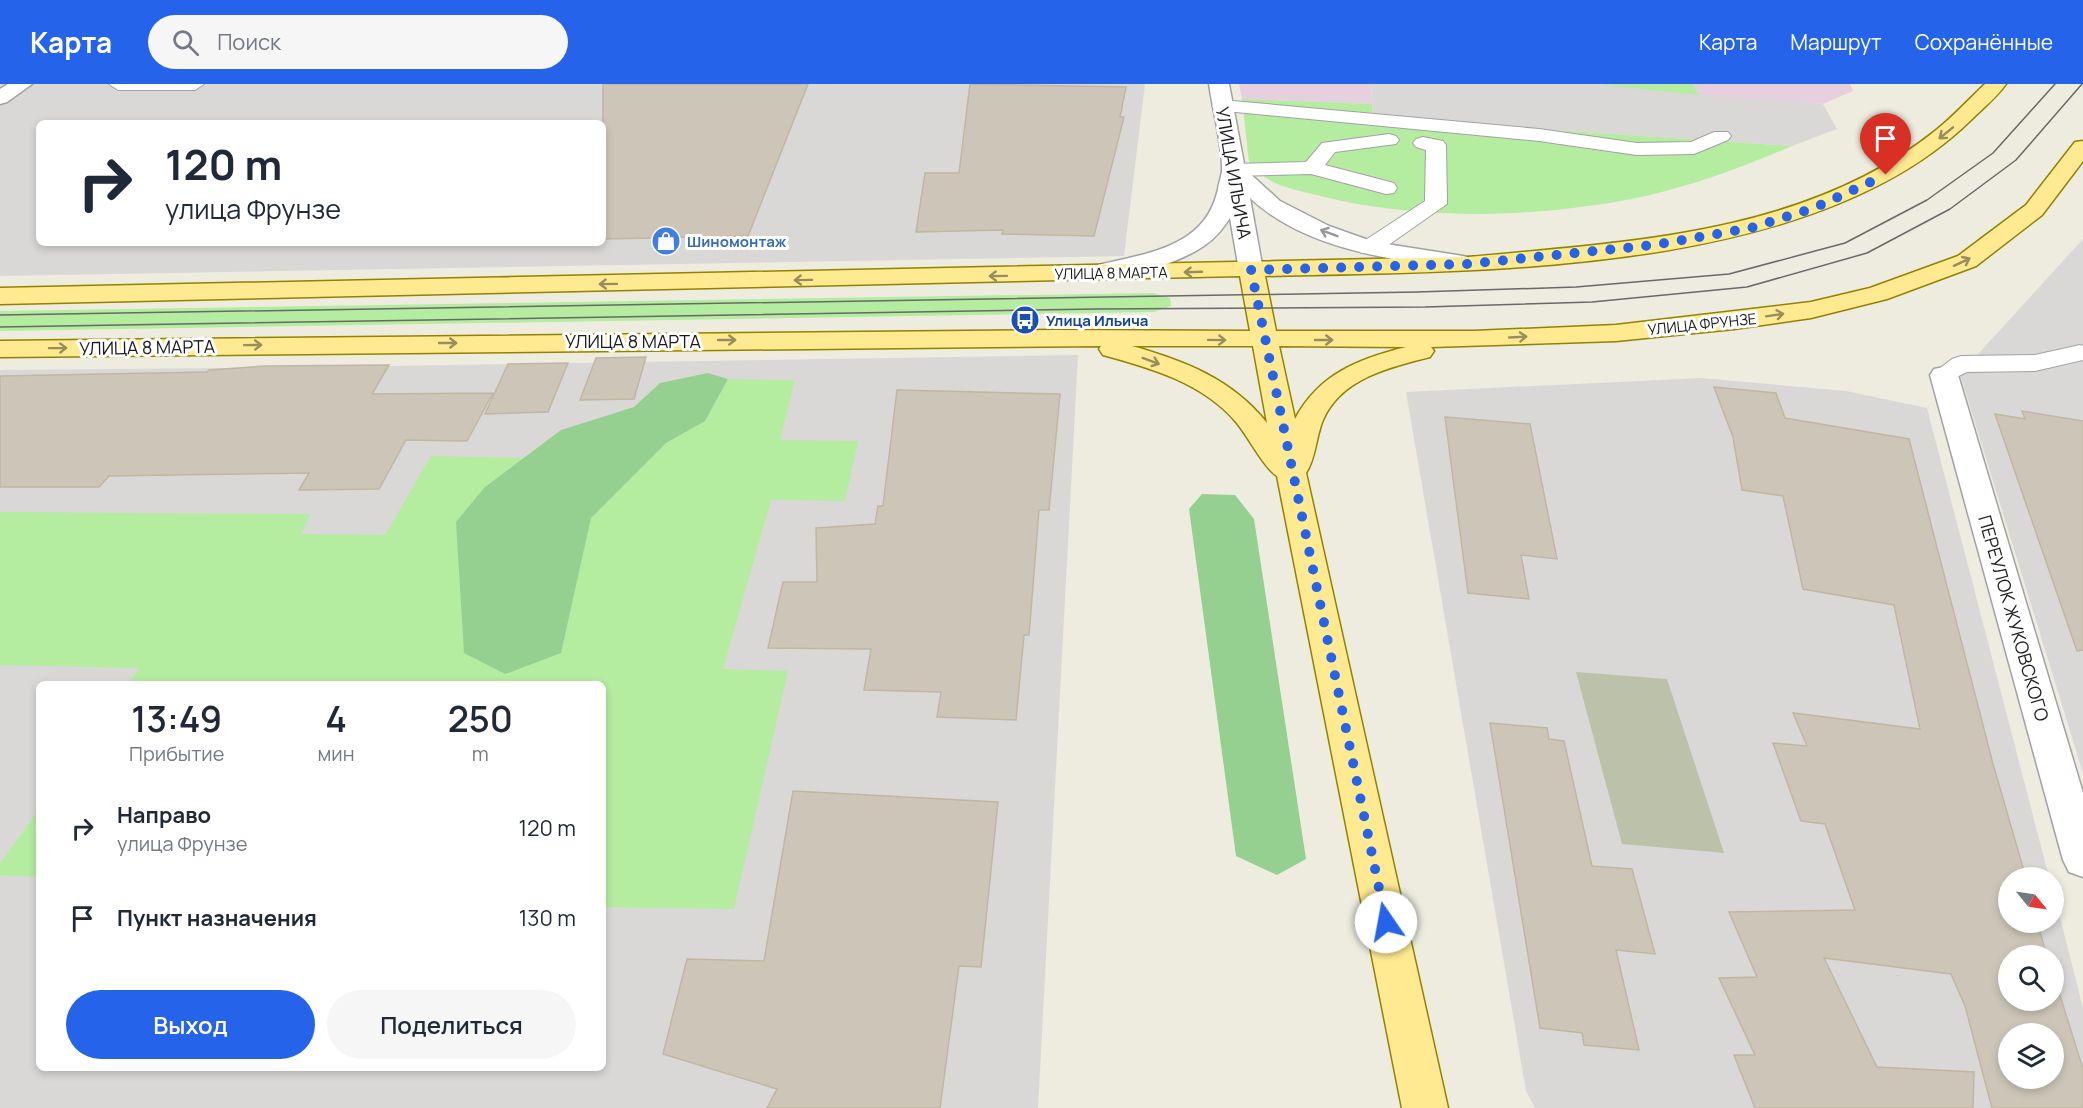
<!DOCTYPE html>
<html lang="ru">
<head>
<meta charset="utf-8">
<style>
  body { margin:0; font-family:Manrope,sans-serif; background:#f6f6f7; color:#1f2937; height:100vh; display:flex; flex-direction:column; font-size:22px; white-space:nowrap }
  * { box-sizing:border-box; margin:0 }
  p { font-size:20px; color:#747a83 }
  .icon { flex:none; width:33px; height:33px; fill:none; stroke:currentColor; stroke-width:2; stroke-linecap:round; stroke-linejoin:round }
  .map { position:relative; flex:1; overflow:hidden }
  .details { position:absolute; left:36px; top:597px; width:570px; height:390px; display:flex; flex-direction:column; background:#fff; border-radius:9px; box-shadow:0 3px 9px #0003 }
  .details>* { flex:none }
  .guide { position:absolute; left:36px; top:36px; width:570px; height:126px; border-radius:9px; box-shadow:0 3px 9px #0003; background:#fff; color:#1f2937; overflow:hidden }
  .needle { width:39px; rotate:120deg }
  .tools { position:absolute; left:1998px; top:783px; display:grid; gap:12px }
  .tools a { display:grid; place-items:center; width:66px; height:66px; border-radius:50%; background:#fff; box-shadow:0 3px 9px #0003; font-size:30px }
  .pin { position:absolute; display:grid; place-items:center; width:51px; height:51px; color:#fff; margin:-62px -26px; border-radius:50% 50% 50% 0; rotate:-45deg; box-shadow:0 0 6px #0007 }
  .pin .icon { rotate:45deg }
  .me { position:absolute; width:66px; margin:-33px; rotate:348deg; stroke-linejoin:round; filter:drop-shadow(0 0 4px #0008) }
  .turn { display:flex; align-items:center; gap:21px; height:126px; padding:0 30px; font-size:27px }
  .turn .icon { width:78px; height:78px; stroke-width:2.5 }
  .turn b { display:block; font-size:42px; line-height:51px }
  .eta { display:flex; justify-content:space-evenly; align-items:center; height:102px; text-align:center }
  .eta b { font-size:36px; font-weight:600; line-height:42px }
  .cta { display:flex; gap:12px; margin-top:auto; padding:12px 30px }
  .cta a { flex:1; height:69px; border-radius:36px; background:#2563eb; color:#fff; font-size:24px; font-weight:600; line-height:69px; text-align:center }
  .cta a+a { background:#f6f6f7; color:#1f2937 }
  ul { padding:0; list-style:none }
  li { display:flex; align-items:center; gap:18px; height:90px; padding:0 30px }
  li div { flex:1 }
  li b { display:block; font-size:22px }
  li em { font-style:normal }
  header { display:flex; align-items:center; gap:36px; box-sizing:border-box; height:84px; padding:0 30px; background:#2563eb; color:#fff }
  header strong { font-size:28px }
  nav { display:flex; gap:33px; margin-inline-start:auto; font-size:21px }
  .search { width:420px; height:54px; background:#f6f6f7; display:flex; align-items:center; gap:15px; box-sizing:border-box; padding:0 21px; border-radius:33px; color:#747a83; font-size:22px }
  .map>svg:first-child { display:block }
</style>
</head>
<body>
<header>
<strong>Карта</strong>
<div class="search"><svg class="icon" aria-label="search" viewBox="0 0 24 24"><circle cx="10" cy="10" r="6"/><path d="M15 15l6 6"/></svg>Поиск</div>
<nav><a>Карта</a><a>Маршрут</a><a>Сохранённые</a></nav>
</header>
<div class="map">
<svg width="2083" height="1024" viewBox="0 0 2083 1024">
  <rect width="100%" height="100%" fill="#edecdf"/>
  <path fill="#d9d8d7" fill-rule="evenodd" d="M0,0H1145L1124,172L0,192ZM39,39H603V159H39Z
    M1371,0H1595L1823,20L1837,45L1792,62L1373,34Z
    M2083,155V689L1960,290Z
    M1078,271L1038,1024H0V286L324,283ZM39,600H603V984H39Z
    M1701,294L1846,307L1927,324L2049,793L2008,794V838H2054V810L2083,924V1024H1535L1526,1007L1406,308ZM2008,872H2054V916H2008ZM2008,950H2054V994H2008Z"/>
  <path fill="#e7d0dd" d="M1239,0H1371L1372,20L1242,15Z
    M1693,0H1850L1853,7L1823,20L1699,11Z"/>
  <path fill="#bcc2aa" d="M1576,588L1667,595L1724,769L1622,760Z"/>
  <path fill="#b4eca0" d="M1595,0H1693L1699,11Z
    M1242,15L1372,20L1373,34L1792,62C1743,83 1698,100 1646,112C1541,134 1421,138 1316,111C1300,107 1278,103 1265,93C1259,89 1254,83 1249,78Z
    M1153,209L1170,214L1171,222L1154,228L0,247V227Z
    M728,295L795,296L780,356L858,357L845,417L771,416L723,585L788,587L734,825L603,823V600H128L139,584L0,581V428L311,430L301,450L385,451L431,372L524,374L485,403L560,569L591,434L666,359L705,337Z
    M39,725V793L0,791V780Z"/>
  <path fill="#95d091" d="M708,289L728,295L705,337L666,359L591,434L561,569L505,590L464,569L456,438L485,403L561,346L634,323L660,299Z
    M1202,410L1235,411L1254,435L1306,775L1277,791L1236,772L1189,425Z"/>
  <path fill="#cdc6b8" stroke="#c0b6a1" stroke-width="1.5" fill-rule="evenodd" d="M603,0H808L748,152L603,155Z
    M970,0L1126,3L1120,33H1124L1094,152L1002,150L1003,146L916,148L925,89H959Z
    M646,273L634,315L580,316L596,274Z
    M568,279L548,328L485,330L508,280Z
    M389,281L372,310L493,309L467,357L406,356L379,405L299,406L309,389L109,392L99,403H0V292L207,288L209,286L265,282Z
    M1714,303L1776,309L1785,334L1909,355L1993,680L2026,794H2008V838H2037L2047,872H2008V916H2054V892L2083,985V1024H1992L1965,922L1951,890L1824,874L1877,983L1974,988L1973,1024H1755L1734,971H1755L1719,894L1757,893L1729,828L1855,826L1825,740L1801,737L1773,659L1807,662L1793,629L1920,645L1894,521L1803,505L1783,412L1742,406L1733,353ZM2008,950H2054V994H2008Z
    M897,306L1060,310L1049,426H1039L1029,551H1024L1016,636L937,633L941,608L864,606L871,565L768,564L783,498H817L816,444L875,440L878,422H883Z
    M2022,327L2083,337V566L2077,567L1995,330L2025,335Z
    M1445,333L1530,340L1557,475L1521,471L1529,515L1468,509Z
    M1490,639L1547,644L1549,655L1564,657L1592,782L1632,785L1655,870L1616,866L1639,966L1584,961L1582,949L1540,944Z
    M793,707L998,718L981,883L959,882L940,1024H767L777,1005L663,970L687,875L764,877Z"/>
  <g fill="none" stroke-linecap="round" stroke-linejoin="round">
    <g stroke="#a2a2a2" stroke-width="2">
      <path id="lane" d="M109,0H204L195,6H118Z
        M1222,16L1539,45L1637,59L1691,58L1714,48H1728L1731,52L1728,56L1694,70L1637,71L1539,57L1215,26L1212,22L1215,18Z
        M1389,50L1396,52L1399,56L1396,60L1335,68L1325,81L1394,99L1397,104L1394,109L1386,110L1311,90L1233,92L1226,90L1223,86L1226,82L1233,80L1306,78L1322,59Z
        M1423,53L1443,57L1446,61L1447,120L1377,169H1361L1358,164L1361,159L1425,117L1426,66L1416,63L1413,59L1416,55Z
        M2080,261L2083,262V276L2035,287L1967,288L1944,299L1935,297L1931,291L1952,275L1961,272L2035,271Z"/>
    </g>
    <g stroke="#a2a2a2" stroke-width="3">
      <path id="street" d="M8,0H32L7,18L0,20V5Z
        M1209,0H1229L1245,85L1280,117L1329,142L1374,158L1463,172L1472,174L1475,179L1472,184L1463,186C1390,175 1306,166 1250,114L1263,186L1260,191L1251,193L1242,191L1239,186L1230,134C1223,144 1216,154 1205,161C1182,178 1117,200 1089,193L1086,188L1089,183C1140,170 1205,167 1218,105C1219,98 1223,89 1222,82C1221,55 1213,27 1209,0Z
        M1944,283L1954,285L1958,291L2083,709V793L2069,788L2063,776L1930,291L1934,285Z"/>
    </g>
    <g stroke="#918300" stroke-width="3">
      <path id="primary" d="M1985,0H2006C1997,13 1983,24 1971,36C1811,193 1476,187 1265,192L1276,247H1474L1616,241L1811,218L1870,204L1958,172L2026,121L2075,58L2083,57V77L2042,131L1976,182L1887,215L1811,234L1734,245L1616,257L1431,263L1434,267L1430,273C1391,283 1341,294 1323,336C1316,352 1316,374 1306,389L1448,1024H1402L1277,392C1264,384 1248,352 1236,338C1203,299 1151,284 1103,271L1099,265L1101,262L0,273V257L1054,246L1250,247L1240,192L0,220V204L1468,173C1626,158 1805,151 1935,47C1953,33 1968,16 1985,0ZM1132,262H1253L1267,339C1232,295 1185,277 1132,262ZM1279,262L1406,263C1358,275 1319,290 1295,335Z"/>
    </g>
    <use href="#lane" fill="#fff" fill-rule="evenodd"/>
    <use href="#street" fill="#fff" fill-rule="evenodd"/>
    <use href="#primary" fill="#ffea92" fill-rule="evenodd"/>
    <path stroke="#696969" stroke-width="1.5" d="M0,231L1417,208L1576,203L1729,190L1845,159L1927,116L1993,69L2055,0
      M0,243L1097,225L1425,223L1592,218L1747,203L1867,169L1950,125L2016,76L2082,0"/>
  </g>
  <defs><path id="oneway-shaft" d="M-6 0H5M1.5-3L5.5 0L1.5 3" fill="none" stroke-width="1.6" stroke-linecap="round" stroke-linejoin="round" transform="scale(1.5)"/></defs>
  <g stroke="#988d5c">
    <use href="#oneway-shaft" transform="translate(1946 49) rotate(141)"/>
    <use href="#oneway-shaft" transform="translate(1962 178) rotate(-25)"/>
    <use href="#oneway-shaft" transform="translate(1193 188) rotate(178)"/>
    <use href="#oneway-shaft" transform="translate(998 192) rotate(179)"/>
    <use href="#oneway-shaft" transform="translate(803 196) rotate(179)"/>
    <use href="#oneway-shaft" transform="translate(608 200) rotate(179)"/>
    <use href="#oneway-shaft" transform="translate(1775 231) rotate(-9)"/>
    <use href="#oneway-shaft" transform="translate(1518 253) rotate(-3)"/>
    <use href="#oneway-shaft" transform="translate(727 256)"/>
    <use href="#oneway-shaft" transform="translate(1217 256) rotate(1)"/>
    <use href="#oneway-shaft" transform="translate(1324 256)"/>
    <use href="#oneway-shaft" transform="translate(448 259)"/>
    <use href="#oneway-shaft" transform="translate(253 261) rotate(-1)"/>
    <use href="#oneway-shaft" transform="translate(58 264) rotate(-1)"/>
    <use href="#oneway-shaft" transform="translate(1151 277) rotate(20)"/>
  </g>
  <use stroke="#989898" href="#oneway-shaft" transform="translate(1329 149) rotate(-159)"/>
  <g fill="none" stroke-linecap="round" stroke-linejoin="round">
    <path stroke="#2563eb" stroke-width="10" stroke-dasharray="0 18" d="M1386,838L1251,186L1468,180L1654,161L1751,144L1814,124L1886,91"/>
  </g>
  <defs>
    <g id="shop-disc" transform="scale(1.5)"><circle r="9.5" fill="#3f7fe0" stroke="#fff"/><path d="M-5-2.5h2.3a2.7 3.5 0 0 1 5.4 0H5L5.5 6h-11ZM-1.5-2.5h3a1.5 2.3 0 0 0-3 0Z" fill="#fff"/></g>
    <g id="bus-disc" transform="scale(1.5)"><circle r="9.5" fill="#1a4fb4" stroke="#fff"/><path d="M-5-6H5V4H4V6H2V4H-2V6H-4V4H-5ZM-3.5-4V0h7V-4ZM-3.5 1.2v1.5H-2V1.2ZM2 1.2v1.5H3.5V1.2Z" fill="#fff"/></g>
  </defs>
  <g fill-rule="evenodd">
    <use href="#shop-disc" x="666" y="157"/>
    <use href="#bus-disc" x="1025" y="236"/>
  </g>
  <g text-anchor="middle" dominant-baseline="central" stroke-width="6" stroke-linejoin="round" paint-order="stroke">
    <g font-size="15" font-weight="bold" fill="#366cbe" stroke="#fff" text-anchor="start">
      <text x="687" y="157">Шиномонтаж</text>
    </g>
    <g font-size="15" fill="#1b1b1b" stroke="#fff">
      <text transform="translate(1111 189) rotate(-1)">УЛИЦА 8 МАРТА</text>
      <text transform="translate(1702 240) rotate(-6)">УЛИЦА ФРУНЗЕ</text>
    </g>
    <g font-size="15" font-weight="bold" fill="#164399" stroke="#fff" text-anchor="start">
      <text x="1046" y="236">Улица Ильича</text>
    </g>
    <g font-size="18" fill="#1b1b1b" stroke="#fff">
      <text transform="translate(1234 89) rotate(80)">УЛИЦА ИЛЬИЧА</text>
      <text x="633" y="257">УЛИЦА 8 МАРТА</text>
      <text transform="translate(147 263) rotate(-1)">УЛИЦА 8 МАРТА</text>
      <text transform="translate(2014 534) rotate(74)">ПЕРЕУЛОК ЖУКОВСКОГО</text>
    </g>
  </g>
</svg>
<div class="tools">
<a><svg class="needle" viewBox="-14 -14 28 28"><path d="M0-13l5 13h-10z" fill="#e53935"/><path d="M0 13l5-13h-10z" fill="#747a83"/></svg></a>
<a><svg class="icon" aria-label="search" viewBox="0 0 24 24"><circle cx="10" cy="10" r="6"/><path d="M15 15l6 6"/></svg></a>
<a><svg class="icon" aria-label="layers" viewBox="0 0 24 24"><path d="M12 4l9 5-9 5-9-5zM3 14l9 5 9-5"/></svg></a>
</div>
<div class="pin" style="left:1886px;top:91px;background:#d93025"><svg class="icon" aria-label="arrive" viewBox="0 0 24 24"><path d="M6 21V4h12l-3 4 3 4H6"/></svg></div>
<svg class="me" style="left:1386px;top:838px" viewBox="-20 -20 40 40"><circle r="19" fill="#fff"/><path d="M0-13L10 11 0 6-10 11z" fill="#2563eb"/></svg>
<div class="guide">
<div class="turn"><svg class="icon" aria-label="right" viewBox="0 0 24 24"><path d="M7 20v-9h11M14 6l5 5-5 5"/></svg><div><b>120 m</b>улица Фрунзе</div></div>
</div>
<section class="details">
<div class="eta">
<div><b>13:49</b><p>Прибытие</p></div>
<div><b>4</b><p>мин</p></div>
<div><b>250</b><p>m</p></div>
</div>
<ul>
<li><svg class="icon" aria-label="right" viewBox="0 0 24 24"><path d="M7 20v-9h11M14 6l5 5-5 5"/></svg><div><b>Направо</b><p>улица Фрунзе</p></div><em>120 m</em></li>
<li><svg class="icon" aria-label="arrive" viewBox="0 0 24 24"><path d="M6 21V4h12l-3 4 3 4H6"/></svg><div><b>Пункт назначения</b></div><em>130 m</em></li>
</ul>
<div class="cta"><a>Выход</a><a>Поделиться</a></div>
</section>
</div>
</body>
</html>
